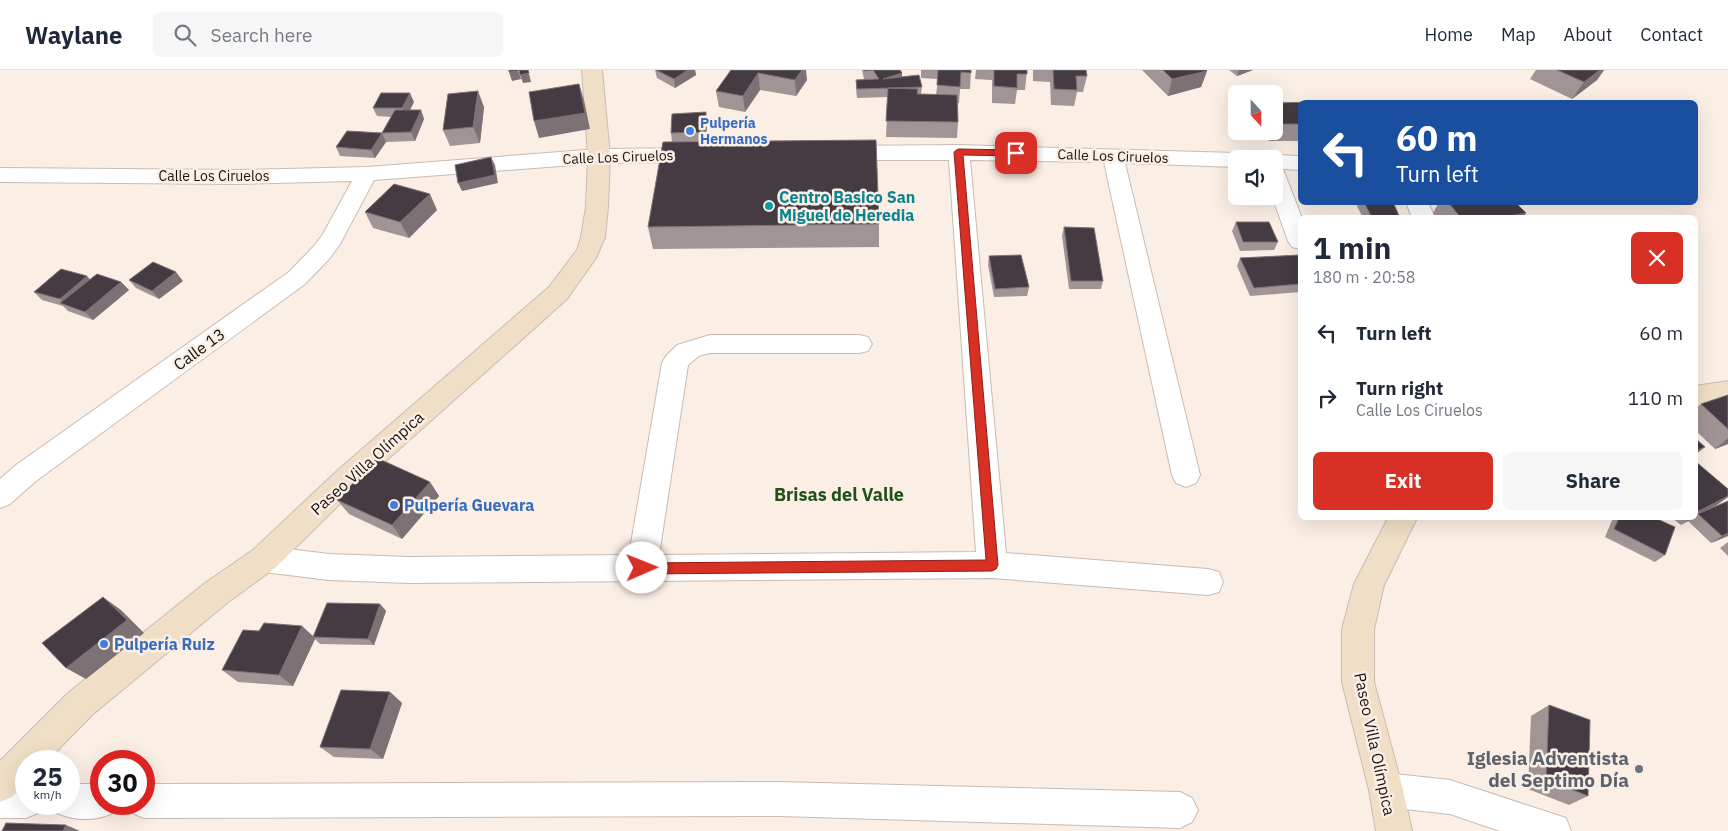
<!DOCTYPE html>
<html lang="en">
<head>
<meta charset="utf-8">
<style>
  body { margin:0; font-family:"IBM Plex Sans",sans-serif; background:#f6f6f7; color:#1f2937; height:100vh; display:flex; flex-direction:column; font-size:19px; white-space:nowrap }
  * { box-sizing:border-box; margin:0 }
  p { font-size:16px; color:#747a83 }
  .icon { flex:none; width:28px; height:28px; fill:none; stroke:currentColor; stroke-width:2; stroke-linecap:round; stroke-linejoin:round }
  .map { position:relative; flex:1; overflow:hidden }
  .sheet { position:absolute; left:1298px; top:145px; width:400px; height:305px; display:flex; flex-direction:column; background:#fff; border-radius:8px; box-shadow:0 5px 20px #0002 }
  .sheet>* { flex:none }
  .banner { position:absolute; left:1298px; top:30px; width:400px; height:105px; border-radius:8px; box-shadow:0 5px 20px #0002; background:#1a4fa0; color:#fff; overflow:hidden }
  .needle { width:32px; rotate:159deg }
  .buttons { position:absolute; left:1228px; top:15px; display:grid; gap:10px }
  .buttons a { display:grid; place-items:center; width:55px; height:55px; border-radius:8px; background:#fff; box-shadow:0 5px 20px #0002; font-size:25px }
  .speed { position:absolute; left:15px; top:680px; display:flex; gap:10px; font-size:25px; font-weight:700; text-align:center }
  .speed>* { display:grid; place-content:center; width:65px; height:65px; border-radius:50%; background:#fff; box-shadow:0 5px 20px #0002; line-height:1 }
  .speed small { font-size:12px; font-weight:400 }
  .speed .limit { border:8px solid #d22; background:#fff; color:#111 }
  .pin { position:absolute; display:grid; place-items:center; width:42px; height:42px; color:#fff; margin:-21px; border-radius:10px; box-shadow:0 2px 8px #0006 }
  .me { position:absolute; width:55px; margin:-28px; rotate:89deg; stroke-linejoin:round; filter:drop-shadow(0 0 4px #0008) }
  .turn { display:flex; align-items:center; gap:18px; height:105px; padding:0 15px; font-size:22px }
  .turn .icon { width:65px; height:65px; stroke-width:2.5 }
  .turn b { display:block; font-size:35px; line-height:42px }
  .round { display:grid; place-items:center; flex:none; width:52px; height:52px; border-radius:8px; background:#f6f6f7 }
  .summary { display:flex; align-items:center; justify-content:space-between; height:85px; padding:0 15px }
  h1 { font-size:30px; font-weight:700; line-height:38px }
  .cta { display:flex; gap:10px; margin-top:auto; padding:10px 15px }
  .cta a { flex:1; height:58px; border-radius:8px; background:#d93025; color:#fff; font-size:20px; font-weight:700; line-height:58px; text-align:center }
  .cta a+a { background:#f6f6f7; color:#1f2937 }
  ul { padding:0; list-style:none }
  li { display:flex; align-items:center; gap:15px; height:65px; padding:0 15px }
  li div { flex:1 }
  li b { display:block; font-size:19px }
  li em { font-style:normal }
  header { display:flex; align-items:center; gap:30px; box-sizing:border-box; height:70px; padding:0 25px; background:#fff; border-bottom:1px solid #e0e1e3 }
  header strong { font-size:24px }
  nav { display:flex; gap:28px; margin-inline-start:auto; font-size:18px }
  .search { width:350px; height:45px; background:#f6f6f7; display:flex; align-items:center; gap:12px; box-sizing:border-box; padding:0 18px; border-radius:8px; color:#747a83; font-size:19px }
  .map>svg:first-child { display:block }
</style>
</head>
<body>
<header>
<strong>Waylane</strong>
<div class="search"><svg class="icon" aria-label="search" viewBox="0 0 24 24"><circle cx="10" cy="10" r="6"/><path d="M15 15l6 6"/></svg>Search here</div>
<nav><a>Home</a><a>Map</a><a>About</a><a>Contact</a></nav>
</header>
<div class="map">
<svg width="1728" height="761" viewBox="0 0 1728 761">
  <rect width="100%" height="100%" fill="#fbeee5"/>
  <g fill="none" stroke-linecap="round" stroke-linejoin="round">
    <g stroke="#c8bcb3" stroke-width="2">
      <path id="minor" d="M959,75L1236,83L1244,85L1246,89H1236V97L1125,93L1200,405L1196,413L1186,417L1176,413L1172,405L1104,92L970,90L1006,483L1208,499L1219,502L1223,512L1219,522L1208,525L992,508L409,513L329,510L264,502L253,498L249,489L253,480L264,476L329,484L409,487L629,485L662,293L666,286L677,275L710,265H859L868,267L872,274L868,281L859,283H710L699,286L688,295L659,485L976,482L949,90H840L832,88L829,83L832,78L840,76Z
        M697,78L705,80L708,85L705,90L697,92L599,93L374,110L340,174L330,188L305,214L36,411L10,434L0,438V409L16,395L289,202L314,176L323,164L352,111L238,114L0,112V98L238,100L367,97L599,79Z
        M1274,85L1300,86V100L1283,99L1302,148H1300V179L1292,177L1288,171L1272,126H1274V89H1265Z
        M1406,132H1428L1435,148H1412Z
        M1386,703L1450,710L1566,748L1571,761H1500L1450,744L1386,737L1374,732L1369,720L1374,708Z
        M780,712L1180,722L1192,728L1198,740L1192,752L1180,758L780,746L144,748L132,743L128,734H144V714Z
        M0,714H26V734H42L38,743L26,748H0Z
        M69,714H101V734H117L113,743C95,751 75,751 57,743L53,734H69Z"/>
    </g>
    <g stroke="#c8bcb3" stroke-width="2">
      <path id="secondary" d="M582,0H602L610,86L608,137L605,167L596,188L567,229L358,416L275,498L227,533L92,645L47,691H26V713L12,727L0,732V691L68,623L205,513L253,480L338,400L549,217L577,180L581,167L586,137L588,86Z
        M1728,311V331L1695,336V316Z
        M1388,448H1417L1384,515L1374,559V612L1403,720L1412,761H1376L1369,720L1342,612V559L1354,514Z"/>
    </g>
    <use href="#minor" fill="#fff" fill-rule="evenodd"/>
    <use href="#secondary" fill="#f0dfc6" fill-rule="evenodd"/>
  </g>
  <path fill="#a09494" d="M655,0H695L696,5L675,18L657,8Z
    M731,0L807,10L796,26L760,20L745,42L719,37L716,21Z
    M862,0H900L902,3V7L922,17L921,24L936,25L938,9L921,8V0H971L970,19H960L959,33H958V52L957,68L886,67L888,27L857,28L856,19V10L874,9H864Z
    M976,0H1027L1025,20H1017L1015,34L992,33V10L975,9Z
    M1033,0H1086L1087,6L1083,22H1077L1074,36L1051,35L1050,12L1033,11Z
    M1142,0H1206L1207,1L1201,17L1168,26Z
    M1229,0H1253L1237,6Z
    M1536,0H1604L1597,10L1572,29L1530,9Z
    M414,32L410,40H421L424,49L415,71L386,72L375,88L340,86L336,77L382,63L392,47L377,46L373,38Z
    M1300,32V71H1269L1265,61H1274V33Z
    M484,37L480,73L450,76L443,60Z
    M707,51L706,71L672,72L671,63Z
    M1359,132H1393L1400,148H1363L1357,136Z
    M1439,132H1515L1523,148H1437L1433,143Z
    M437,140L409,168L373,158L365,142Z
    M1236,152L1278,172L1274,180L1240,181L1232,161Z
    M879,154V177L653,179L648,157Z
    M1064,157L1103,211L1101,219H1069L1062,166Z
    M1300,185V222L1250,226L1237,196L1240,188Z
    M989,186L1029,217L1027,226L994,227L988,195Z
    M90,210L121,212L129,220L93,250L68,241L63,236L42,230L34,222Z
    M129,210L183,211L159,229L136,218Z
    M1728,325V374L1715,379L1695,360V339L1701,334Z
    M1695,391L1728,419V427L1715,436L1728,466L1711,473L1688,451L1681,455L1672,448H1695Z
    M430,412L439,426L402,469L349,444L337,430Z
    M1613,448H1655L1665,485L1655,492L1605,467Z
    M1728,472V486L1720,478Z
    M380,534L386,541L374,575L320,574L315,569L293,616L238,612L222,600L259,561L302,556L313,567Z
    M390,622L402,633L383,689L334,687L320,677Z
    M1549,635L1588,726L1569,735L1528,719L1531,646Z"/>
  <path fill="#7c7174" d="M518,0L521,9L512,11L509,2Z
    M528,0L531,12L523,13L520,5Z
    M688,0H695L696,5L675,18L674,9Z
    M802,0H806L807,10L796,26L795,10Z
    M1239,0H1253L1237,6Z
    M1600,0H1604L1597,10L1572,29L1584,12Z
    M1207,1L1201,17L1168,26L1172,9Z
    M758,3L760,20L745,42L743,26Z
    M902,3V12L883,9Z
    M579,14L584,30L590,59L539,68L534,51Z
    M478,21L484,37L480,73L473,57Z
    M410,23L414,32L406,47L402,38Z
    M421,40L424,49L415,71L411,62Z
    M706,42L707,51L706,71L705,62Z
    M382,63L386,72L375,88L371,80Z
    M491,87L495,95L498,113L462,121L458,113Z
    M430,124L437,140L409,168L400,152Z
    M1526,143L1523,148H1499Z
    M176,202L183,211L159,229L152,221Z
    M87,206L94,214L66,235L60,229Z
    M121,212L129,220L93,250L85,242Z
    M1728,368V374L1715,379Z
    M1705,377L1695,385V381Z
    M430,412L439,426L402,469L392,455Z
    M1728,426V427L1714,437L1698,444L1695,445L1699,441Z
    M1691,448H1692L1688,451L1681,455Z
    M1728,463V466L1711,473L1722,466Z
    M103,527L121,540L144,563L86,609L66,598Z
    M380,534L386,541L374,575L368,569Z
    M302,556L314,567H313L315,569L293,616L279,605Z
    M390,622L402,633L383,689L370,679Z
    M66,755L80,761H63Z"/>
  <path fill="#453b43" stroke="#7c7174" d="M509,0H518V1L509,2Z
    M519,0H528L529,3L520,5Z
    M656,0H688L674,9Z
    M731,0H802L795,10L758,3L743,26L716,21Z
    M864,0H900L902,3L883,9L919,5L922,17L857,19L856,10L879,9L873,0L864,1Z
    M938,0H971V3L961,2L960,17L937,15Z
    M994,0H1027V4H1017V18L994,16Z
    M1053,0H1086L1087,6H1076L1077,20L1054,19Z
    M1163,0H1206L1207,1L1172,9Z
    M1557,0H1600L1584,12Z
    M579,14L585,43L534,51L529,22Z
    M888,18L918,19L917,24L957,25L958,52L886,51Z
    M478,21L473,57L443,60L448,24Z
    M381,23H410L402,38H373Z
    M1300,32V54H1276L1274,50V33L1314,32Z
    M395,40H421L411,62L382,63Z
    M706,42L705,62L671,63L672,44Z
    M347,61L382,63L371,80L336,77Z
    M876,70L879,154L648,157L663,72Z
    M491,87L495,105L458,113L455,95Z
    M394,114L430,124L400,152L365,142Z
    M1364,132H1393L1400,148H1372Z
    M1448,132H1515L1526,143L1499,148H1461Z
    M1236,152H1269L1278,172H1243Z
    M1064,157L1094,158L1103,211H1071Z
    M1021,185L1029,217L995,219L989,186Z
    M1300,185V214L1254,218L1240,188Z
    M153,192L176,202L152,221L129,210Z
    M61,199L87,206L60,229L34,222Z
    M97,204L121,212L85,242L60,233Z
    M1728,325V359L1701,334Z
    M1695,368L1705,377L1695,381Z
    M377,388L430,412L392,455L337,430Z
    M1695,391L1728,419V426L1699,441L1695,438Z
    M1728,431V463L1722,466L1698,444Z
    M1619,448H1655L1675,457L1665,485L1614,459Z
    M103,527L127,550L66,598L42,573Z
    M327,533L380,534L368,569L313,567Z
    M264,553L302,556L279,605L222,600L243,560L259,561Z
    M341,620L390,622L370,679L320,677Z
    M1549,635L1590,650L1588,726L1546,709Z
    M6,753L66,755L63,761H2Z"/>
  <path fill="#d93025" stroke="#8d1f18" d="M958,79L1016,80L1021,83L1016,86L963,85L998,495L996,499L992,501L642,504L637,502L636,498L637,494L642,493L986,490L954,82Z"/>
  <g fill="#3f7fe0" stroke="#fbeee5" stroke-width="2">
    <circle cx="690" cy="61" r="5"/>
    <circle cx="394" cy="435" r="5"/>
    <circle cx="104" cy="574" r="5"/>
  </g>
  <circle fill="#0f9aa8" stroke="#fbeee5" stroke-width="2" cx="769" cy="136" r="5"/>
  <circle fill="#6b7280" stroke="#fbeee5" stroke-width="2" cx="1639" cy="699" r="5"/>
  <g text-anchor="middle" dominant-baseline="central" stroke-width="5" stroke-linejoin="round" paint-order="stroke">
    <g font-size="14" font-weight="bold" fill="#366cbe" stroke="#fbeee5" text-anchor="start">
      <text x="700" y="53">Pulpería<tspan x="700" dy="16">Hermanos</tspan></text>
    </g>
    <g font-size="14" fill="#181411" stroke="#fbeee5">
      <text transform="translate(1113 86) rotate(2)">Calle Los Ciruelos</text>
      <text transform="translate(618 87) rotate(-2)">Calle Los Ciruelos</text>
      <text x="214" y="106">Calle Los Ciruelos</text>
    </g>
    <g font-size="16" font-weight="bold" fill="#0d838f" stroke="#fbeee5" text-anchor="start">
      <text x="779" y="127">Centro Basico San<tspan x="779" dy="18">Miguel de Heredia</tspan></text>
    </g>
    <g font-size="16" fill="#181411" stroke="#fbeee5">
      <text transform="translate(199 279) rotate(-36)">Calle 13</text>
      <text transform="translate(367 393) rotate(-42)">Paseo Villa Olímpica</text>
      <text transform="translate(1375 674) rotate(78)">Paseo Villa Olímpica</text>
    </g>
    <g font-size="16" font-weight="bold" fill="#366cbe" stroke="#fbeee5" text-anchor="start">
      <text x="404" y="435">Pulpería Guevara</text>
      <text x="114" y="574">Pulpería Ruiz</text>
    </g>
    <g font-size="18" font-weight="bold" fill="#215018" stroke="#fbeee5">
      <text x="839" y="424">Brisas del Valle</text>
    </g>
    <g font-size="19" font-weight="bold" fill="#5b616d" stroke="#fbeee5" text-anchor="end">
      <text x="1629" y="688">Iglesia Adventista<tspan x="1629" dy="22">del Septimo Día</tspan></text>
    </g>
  </g>
</svg>
<div class="buttons">
<a><svg class="needle" viewBox="-14 -14 28 28"><path d="M0-13l5 13h-10z" fill="#e53935"/><path d="M0 13l5-13h-10z" fill="#747a83"/></svg></a>
<a><svg class="icon" aria-label="sound" viewBox="0 0 24 24"><path d="M4 9h4l5-4v14l-5-4H4zM17 9q2 3 0 6"/></svg></a>
</div>
<div class="speed"><div>25<small>km/h</small></div><div class="limit">30</div></div>
<div class="pin" style="left:1016px;top:83px;background:#d93025"><svg class="icon" aria-label="arrive" viewBox="0 0 24 24"><path d="M6 21V4h12l-3 4 3 4H6"/></svg></div>
<svg class="me" style="left:642px;top:498px" viewBox="-20 -20 40 40"><circle r="19" fill="#fff"/><path d="M0-13L10 11 0 6-10 11z" fill="#d93025"/></svg>
<div class="banner">
<div class="turn"><svg class="icon" aria-label="left" viewBox="0 0 24 24"><path d="M17 20v-9H6M10 6l-5 5 5 5"/></svg><div><b>60 m</b>Turn left</div></div>
</div>
<section class="sheet">
<div class="summary"><div><h1>1 min</h1><p>180 m · 20:58</p></div><a class="round" style="background:#d93025;color:#fff"><svg class="icon" aria-label="close" viewBox="0 0 24 24"><path d="M6 6l12 12M18 6L6 18"/></svg></a></div>
<ul>
<li><svg class="icon" aria-label="left" viewBox="0 0 24 24"><path d="M17 20v-9H6M10 6l-5 5 5 5"/></svg><div><b>Turn left</b></div><em>60 m</em></li>
<li><svg class="icon" aria-label="right" viewBox="0 0 24 24"><path d="M7 20v-9h11M14 6l5 5-5 5"/></svg><div><b>Turn right</b><p>Calle Los Ciruelos</p></div><em>110 m</em></li>
</ul>
<div class="cta"><a>Exit</a><a>Share</a></div>
</section>
</div>
</body>
</html>
